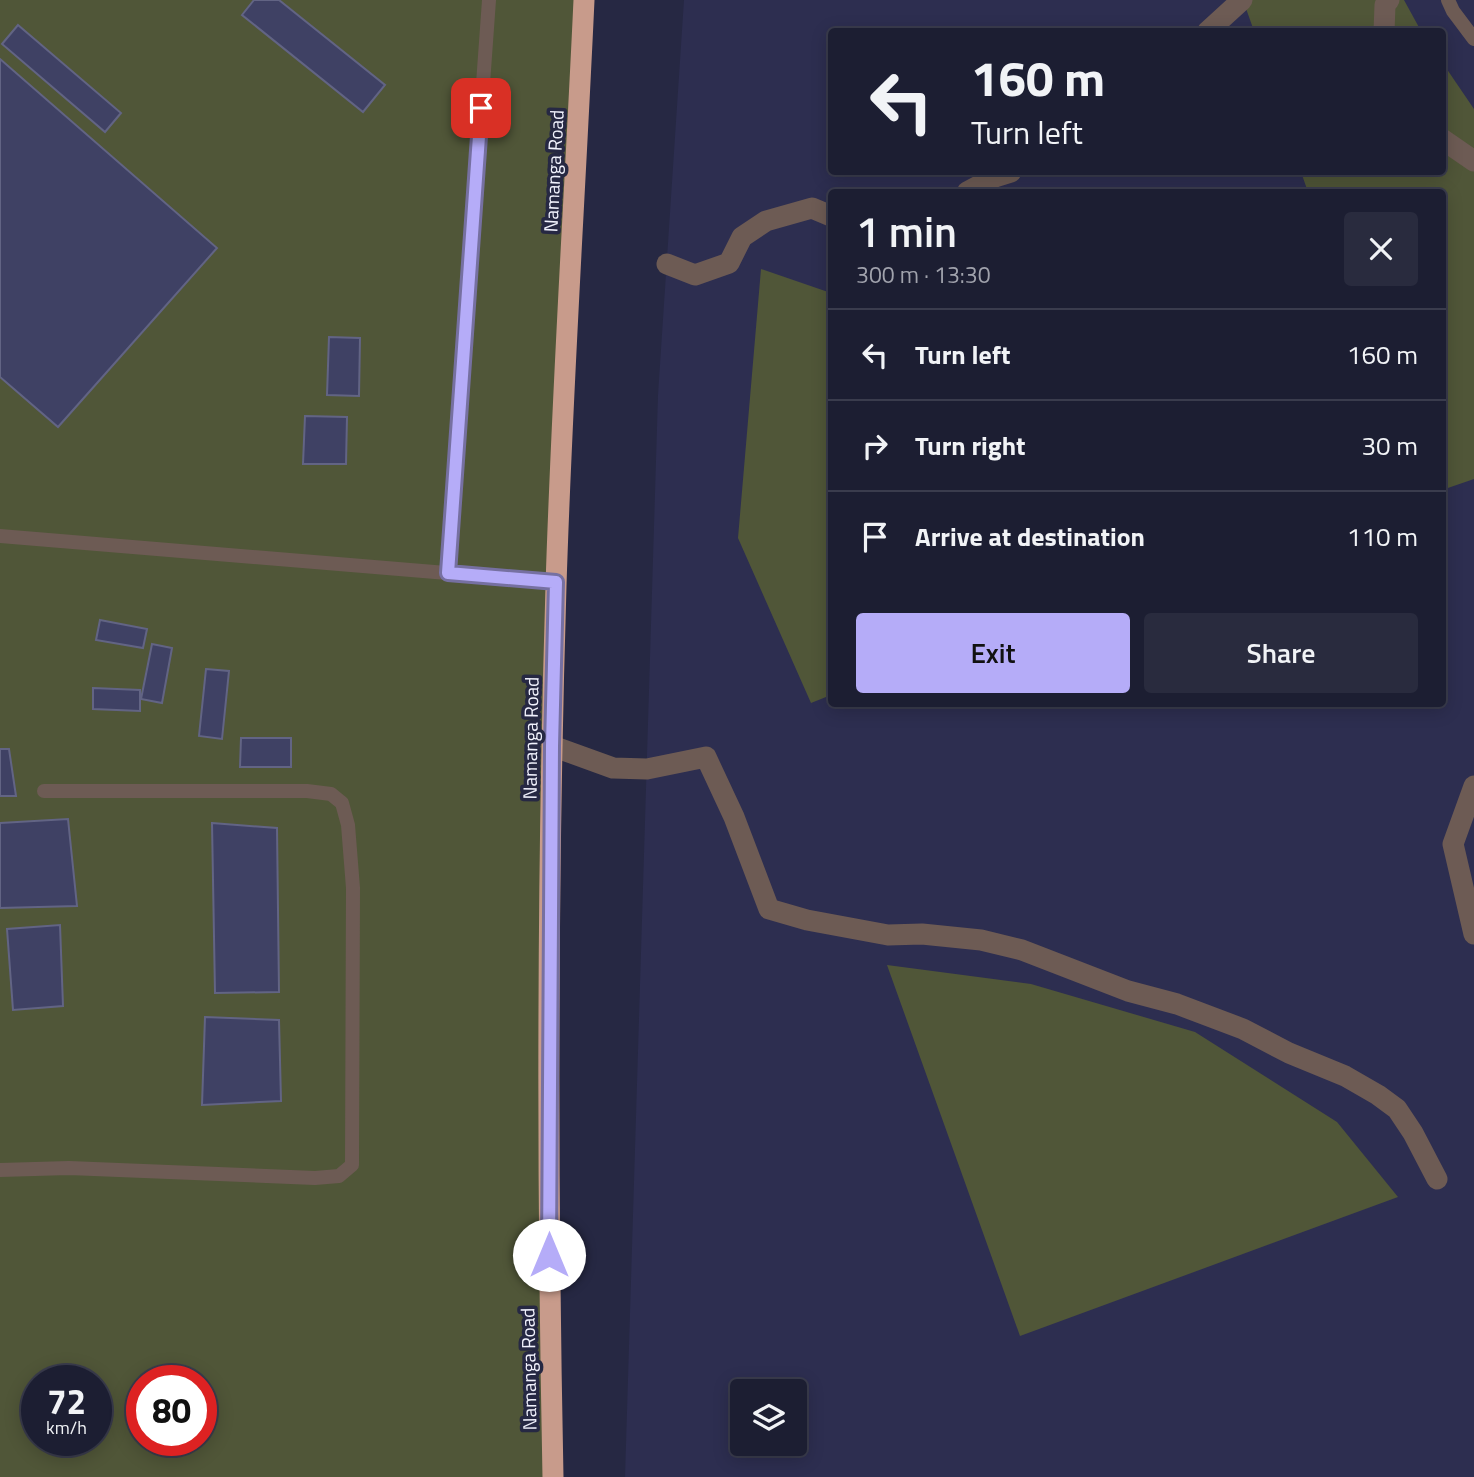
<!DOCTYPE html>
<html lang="en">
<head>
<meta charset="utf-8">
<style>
  body { margin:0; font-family:"Titillium Web",sans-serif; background:#292b3e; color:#f1f3f6; height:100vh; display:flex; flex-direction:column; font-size:26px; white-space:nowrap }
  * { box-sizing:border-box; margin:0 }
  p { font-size:23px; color:#a0a2ac }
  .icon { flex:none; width:38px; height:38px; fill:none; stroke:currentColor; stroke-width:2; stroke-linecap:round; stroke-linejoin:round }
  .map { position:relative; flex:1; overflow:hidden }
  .details { position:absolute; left:828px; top:189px; width:618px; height:518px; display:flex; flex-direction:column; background:#1c1e32; border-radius:7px; box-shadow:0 4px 18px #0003,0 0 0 2px #3a3c4d }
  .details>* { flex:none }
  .hud { position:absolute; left:828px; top:28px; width:618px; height:147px; border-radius:7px; box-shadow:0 4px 18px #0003,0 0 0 2px #3a3c4d; background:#1c1e32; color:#f1f3f6; overflow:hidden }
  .controls { position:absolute; left:730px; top:1379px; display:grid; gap:14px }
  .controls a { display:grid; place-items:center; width:77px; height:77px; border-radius:7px; background:#1c1e32; box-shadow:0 4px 18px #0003,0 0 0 2px #3a3c4d; font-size:35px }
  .speed { position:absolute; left:21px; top:1365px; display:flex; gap:14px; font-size:35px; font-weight:700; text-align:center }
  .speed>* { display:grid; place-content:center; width:91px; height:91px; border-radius:50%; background:#1c1e32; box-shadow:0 4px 18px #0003,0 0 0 2px #3a3c4d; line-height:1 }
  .speed small { font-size:18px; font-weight:400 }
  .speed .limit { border:10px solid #d22; background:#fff; color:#111 }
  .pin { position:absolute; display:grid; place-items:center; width:60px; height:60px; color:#fff; margin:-30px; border-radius:14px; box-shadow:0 4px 10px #0006 }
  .me { position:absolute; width:77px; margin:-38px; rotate:0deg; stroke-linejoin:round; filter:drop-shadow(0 0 5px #0008) }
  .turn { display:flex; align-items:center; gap:24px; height:147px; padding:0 28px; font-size:32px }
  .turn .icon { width:91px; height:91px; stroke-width:2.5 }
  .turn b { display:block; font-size:49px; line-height:60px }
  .round { display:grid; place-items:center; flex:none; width:74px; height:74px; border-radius:7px; background:#292b3e }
  .headline { display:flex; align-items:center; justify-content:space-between; height:119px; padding:0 28px }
  h1 { font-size:42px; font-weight:600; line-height:52px }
  .action { display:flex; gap:14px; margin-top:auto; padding:14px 28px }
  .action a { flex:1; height:80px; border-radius:7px; background:#b5acf8; color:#111; font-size:28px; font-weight:600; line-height:80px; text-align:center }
  .action a+a { background:#292b3e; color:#f1f3f6 }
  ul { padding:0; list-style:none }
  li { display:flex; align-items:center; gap:21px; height:91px; padding:0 28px; border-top:2px solid #3a3c4d }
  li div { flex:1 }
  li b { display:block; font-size:26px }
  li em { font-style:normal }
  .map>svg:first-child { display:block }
</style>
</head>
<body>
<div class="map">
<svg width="1474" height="1477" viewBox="0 0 1474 1477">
  <rect width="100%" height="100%" fill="#262843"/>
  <path fill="#2d2e50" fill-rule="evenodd" d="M684,0H1474V1477H625L658,395ZM831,32H1442V172H831ZM831,192H1442V704H831ZM742,1391H794V1444H742Z"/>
  <path fill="#505638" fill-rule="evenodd" d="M0,0H579L556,582L553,1477H0ZM37,1381H96V1440H37ZM142,1381H201V1440H142Z
    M1243,0H1404L1421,31H1254Z
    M1442,62L1474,109V479L1442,490V192H1308L1301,172H1442Z
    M761,269L831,293V695L811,703L738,538Z
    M887,965L1031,984L1195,1032L1337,1122L1398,1197L1020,1336Z"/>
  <path fill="#3f4164" stroke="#626484" stroke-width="2" d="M254,0H279L385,85L363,112L242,15Z
    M18,25L121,113L105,132L2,44Z
    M0,59L217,248L58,427L0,377Z
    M329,337L360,338L359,396L327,395Z
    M305,416L347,417L346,464H303Z
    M100,620L147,629L143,648L96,640Z
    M152,644L172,648L162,703L141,699Z
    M206,669L229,671L222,739L199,736Z
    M93,688L140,690V711L93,709Z
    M241,738H291V767H240Z
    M0,749H9L16,796H0Z
    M68,819L77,906L0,908V823Z
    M212,823L277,828L279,992L215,993Z
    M60,925L63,1006L13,1010L7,929Z
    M205,1017L279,1020L281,1101L202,1105Z"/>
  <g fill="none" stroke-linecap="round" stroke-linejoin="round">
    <path stroke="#6d5b54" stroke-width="14" d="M1448,0L1453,11L1474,39
      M0,536L556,582
      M448,573L489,0
      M0,1170L69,1168L315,1178L339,1176L352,1165L353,888L348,825L342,803L331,794L307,791H44"/>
    <path stroke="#6d5b54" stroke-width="21" d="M1207,32L1242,0
      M1384,32L1385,5L1389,0
      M1442,139L1474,161
      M967,192L995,177L1011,172
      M667,264L695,275L729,263L742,237L766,221L812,208L831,216
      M552,746L613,768L647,769L706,757L734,817L769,909L807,920L888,935L922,934L981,940L1022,950L1128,991L1177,1004L1243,1029L1289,1053L1345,1076L1378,1095L1397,1109L1413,1133L1437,1179
      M1474,786L1453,844L1474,934"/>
    <path stroke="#c89b8b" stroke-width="21" d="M553,1477C547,1180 547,883 556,586C562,391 575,195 584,0"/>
  </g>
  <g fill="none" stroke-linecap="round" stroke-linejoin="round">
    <g stroke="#7670a1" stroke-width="18">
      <path id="route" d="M481,108L448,573L556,582L552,746L549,1255"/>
    </g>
    <use href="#route" stroke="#b5acf8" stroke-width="12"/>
  </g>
  <g text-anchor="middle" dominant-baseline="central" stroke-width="7" stroke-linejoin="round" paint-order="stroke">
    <g font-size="19" fill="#f1f2fd" stroke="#262843">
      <text transform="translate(553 171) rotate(-87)">Namanga Road</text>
      <text transform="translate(530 738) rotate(-89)">Namanga Road</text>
      <text transform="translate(528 1369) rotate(-91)">Namanga Road</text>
    </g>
  </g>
</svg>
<div class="controls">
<a><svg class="icon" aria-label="layers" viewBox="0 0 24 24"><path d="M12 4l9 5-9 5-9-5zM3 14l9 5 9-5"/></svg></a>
</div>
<div class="speed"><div>72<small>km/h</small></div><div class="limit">80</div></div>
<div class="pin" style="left:481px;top:108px;background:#d93025"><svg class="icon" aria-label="arrive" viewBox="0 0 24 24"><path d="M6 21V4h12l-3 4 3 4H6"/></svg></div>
<svg class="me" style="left:549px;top:1255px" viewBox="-20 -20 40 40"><circle r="19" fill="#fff"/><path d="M0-13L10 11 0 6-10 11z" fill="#b5acf8"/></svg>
<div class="hud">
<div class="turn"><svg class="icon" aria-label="left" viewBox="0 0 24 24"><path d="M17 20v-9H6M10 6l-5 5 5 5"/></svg><div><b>160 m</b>Turn left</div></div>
</div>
<section class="details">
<div class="headline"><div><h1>1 min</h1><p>300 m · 13:30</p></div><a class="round"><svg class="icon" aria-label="close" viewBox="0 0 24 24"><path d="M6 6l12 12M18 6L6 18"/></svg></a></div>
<ul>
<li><svg class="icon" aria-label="left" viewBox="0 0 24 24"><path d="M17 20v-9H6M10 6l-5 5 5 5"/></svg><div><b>Turn left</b></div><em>160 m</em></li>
<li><svg class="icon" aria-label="right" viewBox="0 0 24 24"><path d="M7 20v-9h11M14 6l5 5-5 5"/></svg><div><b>Turn right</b></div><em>30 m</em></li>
<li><svg class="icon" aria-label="arrive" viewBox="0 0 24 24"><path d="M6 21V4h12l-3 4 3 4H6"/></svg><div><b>Arrive at destination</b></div><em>110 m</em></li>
</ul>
<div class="action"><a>Exit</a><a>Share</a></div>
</section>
</div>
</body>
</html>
